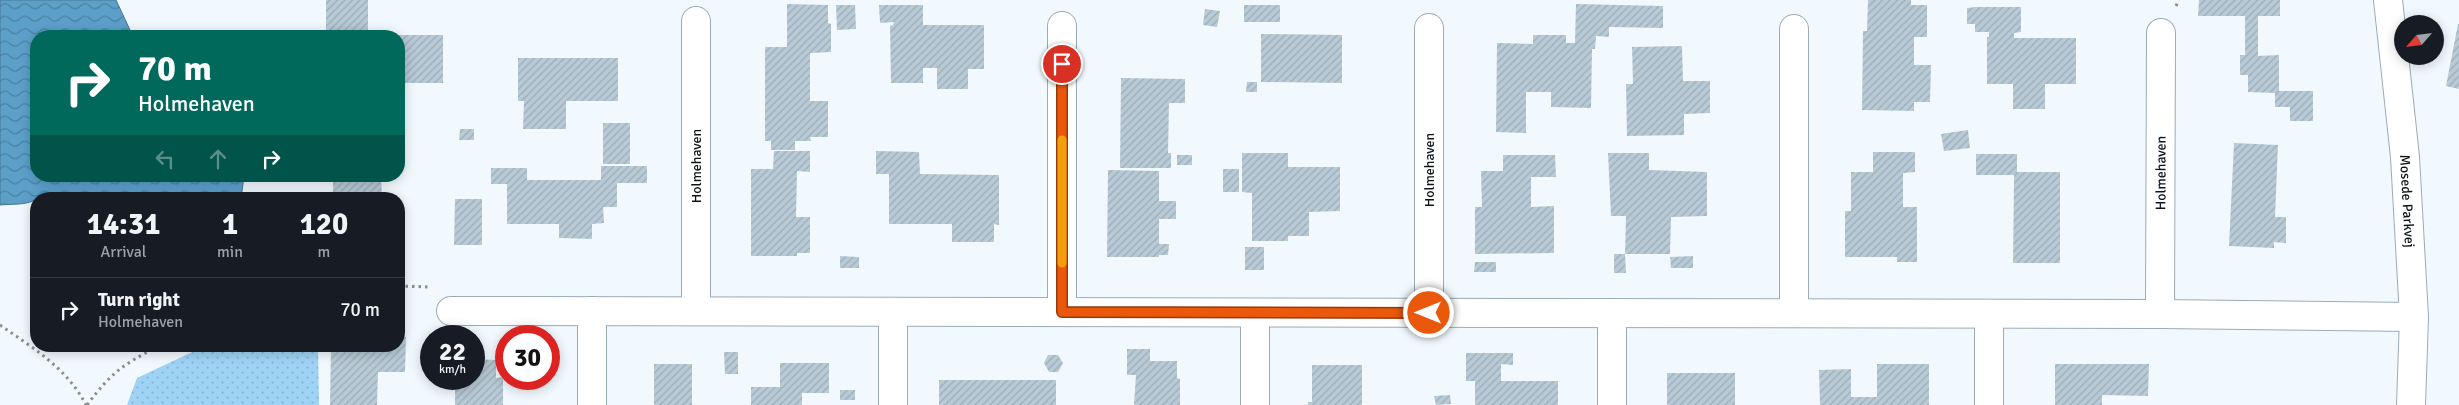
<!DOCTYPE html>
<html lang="en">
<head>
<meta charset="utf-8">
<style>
  body { margin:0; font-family:Signika,sans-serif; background:#242831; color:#f1f3f6; height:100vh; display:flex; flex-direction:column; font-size:19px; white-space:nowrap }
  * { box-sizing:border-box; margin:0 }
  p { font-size:16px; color:#9ea1a6 }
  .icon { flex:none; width:28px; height:28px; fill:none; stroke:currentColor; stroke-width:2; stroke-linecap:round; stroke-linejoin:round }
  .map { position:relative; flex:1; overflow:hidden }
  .panel { position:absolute; left:30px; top:192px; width:375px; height:160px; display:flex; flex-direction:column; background:#171b24; border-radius:20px; box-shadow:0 2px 12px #0003 }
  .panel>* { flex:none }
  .guide { position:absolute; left:30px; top:30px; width:375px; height:152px; border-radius:20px; box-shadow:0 2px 12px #0003; background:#00695c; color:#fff; overflow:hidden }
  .needle { width:32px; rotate:242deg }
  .buttons { position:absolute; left:2394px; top:15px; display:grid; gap:10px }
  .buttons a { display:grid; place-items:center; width:50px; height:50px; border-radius:50%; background:#171b24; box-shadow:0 2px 12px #0003; font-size:25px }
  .speed { position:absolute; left:420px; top:325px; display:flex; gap:10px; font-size:25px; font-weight:700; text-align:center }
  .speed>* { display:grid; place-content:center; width:65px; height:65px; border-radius:50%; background:#171b24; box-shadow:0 2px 12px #0003; line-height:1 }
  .speed small { font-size:12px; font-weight:400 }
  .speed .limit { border:8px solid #d22; background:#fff; color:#111 }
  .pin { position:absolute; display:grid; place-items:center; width:42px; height:42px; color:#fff; margin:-21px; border:2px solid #fff; border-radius:50%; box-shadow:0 1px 5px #0007 }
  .me { position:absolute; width:55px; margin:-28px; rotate:270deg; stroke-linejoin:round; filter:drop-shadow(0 0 4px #0008) }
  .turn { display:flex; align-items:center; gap:18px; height:105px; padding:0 25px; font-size:22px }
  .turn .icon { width:65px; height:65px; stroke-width:2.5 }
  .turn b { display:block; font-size:35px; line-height:42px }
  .lanes { display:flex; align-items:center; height:48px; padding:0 25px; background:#0003; justify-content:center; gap:25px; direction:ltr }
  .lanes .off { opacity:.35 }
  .eta { display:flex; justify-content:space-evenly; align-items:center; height:85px; text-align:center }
  .eta b { font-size:30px; font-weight:800; line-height:35px }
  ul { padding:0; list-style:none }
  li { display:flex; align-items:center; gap:15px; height:65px; padding:0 25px; border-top:1px solid #363941 }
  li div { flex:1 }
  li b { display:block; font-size:19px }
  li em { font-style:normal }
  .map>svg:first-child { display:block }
</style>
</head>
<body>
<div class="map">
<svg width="2459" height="405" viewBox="0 0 2459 405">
  <defs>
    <pattern id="grass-dots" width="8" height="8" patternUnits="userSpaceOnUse" patternTransform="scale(1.25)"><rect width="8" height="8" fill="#9fd3f5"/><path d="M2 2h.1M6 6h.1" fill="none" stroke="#88b4d1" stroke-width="1.8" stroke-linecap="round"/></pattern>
    <pattern id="water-waves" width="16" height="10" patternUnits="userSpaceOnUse" patternTransform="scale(1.25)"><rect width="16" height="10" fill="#5ca0ca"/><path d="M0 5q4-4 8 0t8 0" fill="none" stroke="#4a81a3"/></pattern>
    <pattern id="building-hatch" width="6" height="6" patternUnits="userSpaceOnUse" patternTransform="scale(1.25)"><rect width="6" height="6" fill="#b8cad6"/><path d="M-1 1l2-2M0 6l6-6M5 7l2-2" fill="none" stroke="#9dadb7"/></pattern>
  </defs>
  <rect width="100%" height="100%" fill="#f2f9fe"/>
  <path fill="url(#grass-dots)" d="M205,346H318L319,405H127L137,378Z"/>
  <path fill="url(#water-waves)" stroke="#457695" d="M0,0H116L130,30L136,36H36V176H244L241,199H67C48,191 49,195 33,201C24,205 10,204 0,205Z"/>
  <path fill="url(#building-hatch)" d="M326,0H368V36H326Z
    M1868,0H1911V5H1927V37H1914V65H1931L1930,102H1914V111L1862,110L1863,31H1867Z
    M2199,0H2280V16H2258V56L2279,55V91H2313V121H2290V107H2275V93L2248,92V75H2240V55H2245V16H2198Z
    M787,4L828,5V23L831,24V52L810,53V101H828V137H810L811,141H795V150H771V141H765V47H787Z
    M1576,4L1663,6V28L1609,27V37L1596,36L1595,49H1592L1591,108L1551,107V92H1526V133L1496,132L1497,43L1533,44V35H1566V43H1575Z
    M836,5H855L856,29L837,30Z
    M879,5H923V25H984V69H968V89H937V68H923V83H891L890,26L893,25L894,22L880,23Z
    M1244,5H1280V22H1244Z
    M1976,7H2021V32L2014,33V38H2076V84H2045V109H2013V84H1987V37H1989V32H1975V24H1967V8Z
    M1205,9L1220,11L1217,27L1203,25Z
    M2458,24H2459V89L2446,86Z
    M1261,34L1342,35V83L1261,82Z
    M399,35H443V83H399Z
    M1682,46L1683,81H1710V113L1684,114V135L1627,136L1626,84H1633L1632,47Z
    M518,58H618V101H566V129H523L524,101H518Z
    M1121,78L1185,79V103H1169L1168,153H1171V168H1120Z
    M1247,82H1257V92H1246Z
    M603,123H630V164H603Z
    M460,129H474V140H459Z
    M1968,130L1970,148L1944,151L1941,134Z
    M2234,143L2278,145L2275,217H2286V243L2274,242V248L2229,246Z
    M774,151H810V172L797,171L796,217H810V253H797V256H751V169H773Z
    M876,151L919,152L920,174L999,175V225L994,224V242H952V224H889V174H876Z
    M1873,152H1915V172L1903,173V207H1917V262H1897V257H1845V211H1851V172H1873Z
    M1242,153H1288V167H1340V211L1309,212V236H1288V241H1252V193L1242,192Z
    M1608,153H1649V170L1707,172V216L1671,217L1670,254H1625L1626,273H1614V254H1625L1626,216H1611Z
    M1976,154H2017V172H2060V263H2013L2014,175H1976Z
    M1177,155H1192V165H1177Z
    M1503,155H1555L1556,177H1531V207L1554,206V253L1475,254V207H1482L1481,171H1503Z
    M601,166H647V183H617V207H603L604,223L592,224V239L559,238V224H507V184H491V168H527V180H601Z
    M1223,169H1239V192H1223Z
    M1108,170L1159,171V201H1176V219H1159V244H1169L1168,255H1159V257H1107Z
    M333,176H381L382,197H393V199H333Z
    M455,199H482V245H454Z
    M1245,247H1264V270H1245Z
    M840,256L859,257V268H840Z
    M1693,256V268H1671L1670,257Z
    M1475,262H1496V272H1474Z
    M399,309H403V329H399Z
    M399,337H406L405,372H378L377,405H330L331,346H399Z
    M1127,349H1150V361H1177V378L1180,379V405H1134L1136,375H1127Z
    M724,352H738V374H725Z
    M1466,353H1513V365L1501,364V381H1558V405H1475V381H1466Z
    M1048,355H1058L1063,363L1058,372H1049L1044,363Z
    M474,359L496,360V378L503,377V405H455V379H474Z
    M780,363H829V393H802V405H751V387H780Z
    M654,364H692V405H654Z
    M1877,364H1929V405H1820L1819,370L1851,369V397H1877Z
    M2055,364H2149L2148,396L2102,395V405H2055Z
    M1312,365H1362V405H1308V402H1312Z
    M1667,373H1735V405H1667Z
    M939,380H1056V405H939Z
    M840,390H855V400H840Z
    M1450,395L1451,404L1436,405L1434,396Z"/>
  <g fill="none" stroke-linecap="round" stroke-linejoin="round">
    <g stroke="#9aabb7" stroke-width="30">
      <g id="minor">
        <path id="s1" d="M2388,0L2405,157L2414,317L2411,405"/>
        <path d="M1062,26V312"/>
        <path d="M1429,28V313"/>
        <path d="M451,311L2160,314L2414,317"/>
        <path d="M696,311V21"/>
        <path d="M893,312V405"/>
        <path d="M1794,313V29"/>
        <path id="s2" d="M2160,314L2161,33"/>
        <path d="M592,405V311"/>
        <path d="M1255,405V313"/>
        <path d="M1612,405V313"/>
        <path d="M1989,405V314"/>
      </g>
    </g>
    <path stroke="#878d92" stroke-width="3" stroke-dasharray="2.5 4" stroke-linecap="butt" d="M2176,6L2179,0
      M399,286L431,287
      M0,325C33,348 67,368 86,405
      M87,405C112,372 122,365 159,346"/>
    <use href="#minor" stroke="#fff" stroke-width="28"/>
  </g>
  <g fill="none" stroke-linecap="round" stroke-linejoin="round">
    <g stroke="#983908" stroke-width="12">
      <path id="route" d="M1062,64V312L1429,313"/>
    </g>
    <use href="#route" stroke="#ea580c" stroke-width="9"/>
    <path stroke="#f59e0b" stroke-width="9" d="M1062,140V263"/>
  </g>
  <g text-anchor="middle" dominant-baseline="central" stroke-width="5" stroke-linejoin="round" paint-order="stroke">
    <g font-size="14" fill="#0e1418" stroke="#fff">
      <text transform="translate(696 166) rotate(-90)">Holmehaven</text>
      <text transform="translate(1429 170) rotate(-90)">Holmehaven</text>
      <text stroke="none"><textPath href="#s2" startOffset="141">Holmehaven</textPath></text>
      <text stroke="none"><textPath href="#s1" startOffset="202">Mosede Parkvej</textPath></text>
    </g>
  </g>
</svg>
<div class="buttons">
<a><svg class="needle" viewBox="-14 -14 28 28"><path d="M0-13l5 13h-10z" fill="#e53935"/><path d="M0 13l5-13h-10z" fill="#9ea1a6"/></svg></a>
</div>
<div class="speed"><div>22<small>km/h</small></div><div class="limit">30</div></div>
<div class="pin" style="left:1062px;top:64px;background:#d93025"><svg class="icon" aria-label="arrive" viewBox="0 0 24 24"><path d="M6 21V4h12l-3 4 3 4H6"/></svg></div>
<svg class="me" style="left:1429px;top:313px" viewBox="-20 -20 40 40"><circle r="17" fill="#ea580c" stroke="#fff" stroke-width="3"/><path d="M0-11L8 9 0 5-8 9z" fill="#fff"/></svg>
<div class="guide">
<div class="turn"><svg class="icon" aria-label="right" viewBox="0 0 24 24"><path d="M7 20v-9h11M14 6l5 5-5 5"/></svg><div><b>70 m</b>Holmehaven</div></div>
<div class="lanes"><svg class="icon off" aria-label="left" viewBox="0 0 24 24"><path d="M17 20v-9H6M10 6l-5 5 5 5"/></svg><svg class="icon off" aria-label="ahead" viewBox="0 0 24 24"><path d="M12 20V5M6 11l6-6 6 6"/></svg><svg class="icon" aria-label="right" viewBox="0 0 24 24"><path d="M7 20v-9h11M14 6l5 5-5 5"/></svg></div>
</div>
<section class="panel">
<div class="eta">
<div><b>14:31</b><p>Arrival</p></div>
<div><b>1</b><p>min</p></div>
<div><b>120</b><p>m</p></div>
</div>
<ul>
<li><svg class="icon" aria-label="right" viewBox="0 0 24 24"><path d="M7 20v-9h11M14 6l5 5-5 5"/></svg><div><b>Turn right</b><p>Holmehaven</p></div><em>70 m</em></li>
</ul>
</section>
</div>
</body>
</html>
